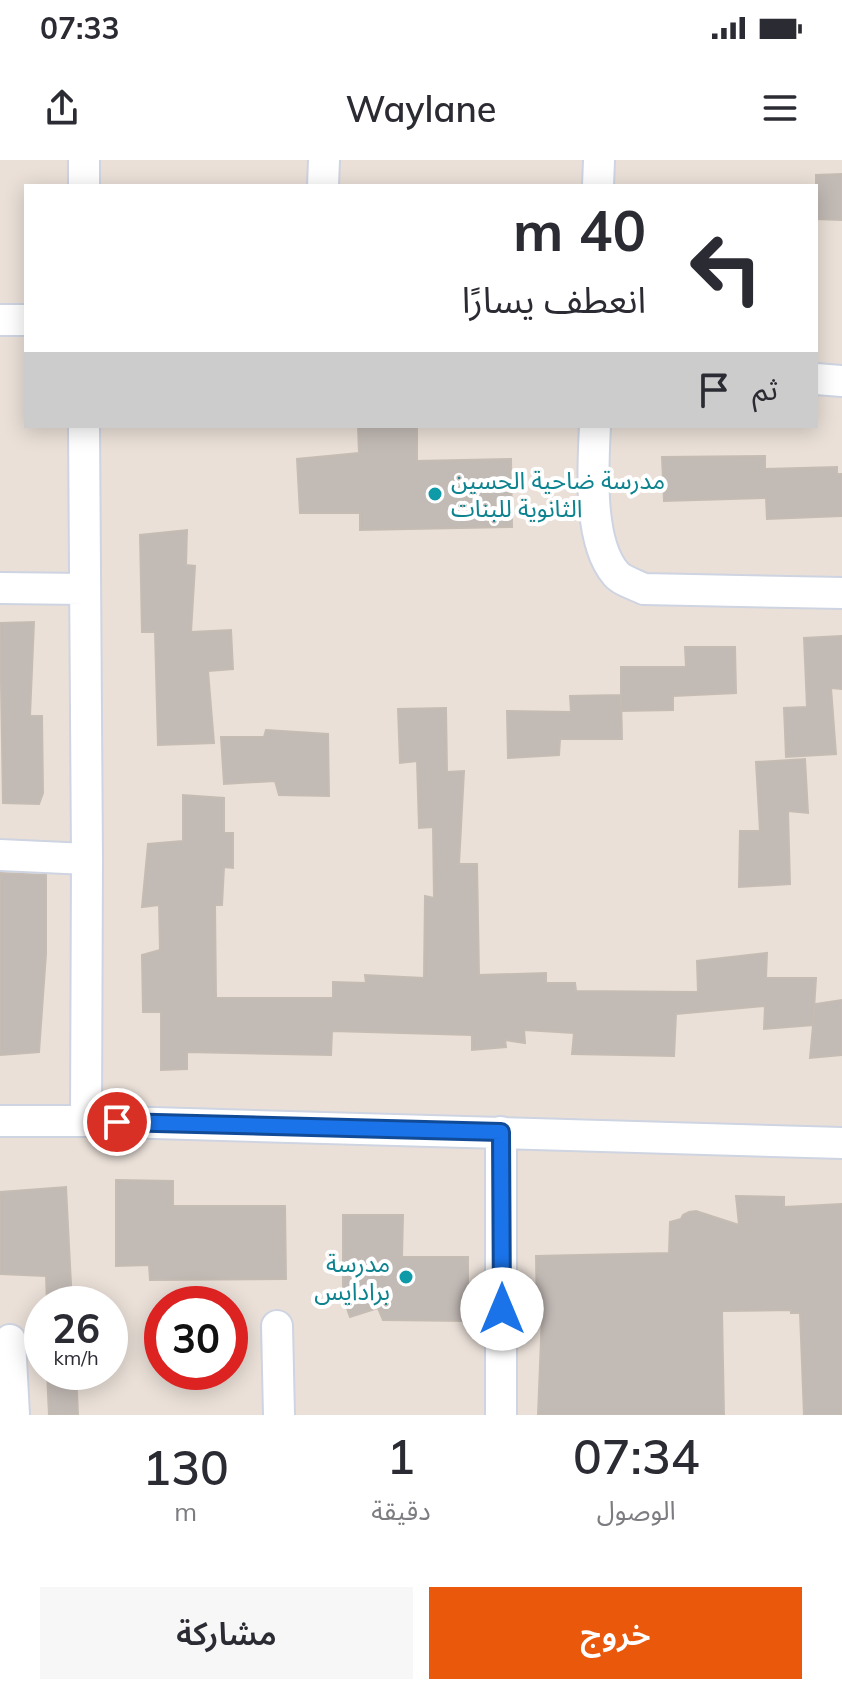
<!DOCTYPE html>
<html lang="ar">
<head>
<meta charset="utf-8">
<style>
  body { margin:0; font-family:Mulish,"Noto Sans Arabic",sans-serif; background:#f7f7f7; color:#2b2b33; direction:rtl; height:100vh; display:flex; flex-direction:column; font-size:30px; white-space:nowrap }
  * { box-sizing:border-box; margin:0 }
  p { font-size:26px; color:#7c7c81 }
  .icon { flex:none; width:44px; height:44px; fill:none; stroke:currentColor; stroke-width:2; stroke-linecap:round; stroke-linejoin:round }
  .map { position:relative; height:1255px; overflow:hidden; direction:ltr }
  .sheet { display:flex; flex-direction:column; background:#fff; flex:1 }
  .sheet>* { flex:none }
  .guide { position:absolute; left:24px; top:24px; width:794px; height:244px; border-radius:0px; box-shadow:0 4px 20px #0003; direction:rtl; background:#fff; color:#2b2b33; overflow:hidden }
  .speed { position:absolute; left:24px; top:1126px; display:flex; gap:16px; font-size:40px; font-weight:700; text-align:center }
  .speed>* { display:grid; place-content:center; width:104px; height:104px; border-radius:50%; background:#fff; box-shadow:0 4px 20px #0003; line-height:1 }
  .speed small { font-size:20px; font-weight:400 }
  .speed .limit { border:12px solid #d22; background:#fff; color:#111 }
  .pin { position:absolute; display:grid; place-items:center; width:68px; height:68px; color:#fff; margin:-34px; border:4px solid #fff; border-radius:50%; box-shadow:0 2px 8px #0007 }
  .me { position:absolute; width:88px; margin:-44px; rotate:0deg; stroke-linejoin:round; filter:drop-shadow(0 0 6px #0008) }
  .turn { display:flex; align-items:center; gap:28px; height:168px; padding:0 40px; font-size:36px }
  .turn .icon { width:104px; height:104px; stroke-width:2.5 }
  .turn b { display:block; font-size:56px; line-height:68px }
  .then { display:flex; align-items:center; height:76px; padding:0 40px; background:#0003; gap:16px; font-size:30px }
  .eta { display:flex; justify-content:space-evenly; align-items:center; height:136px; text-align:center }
  .eta b { font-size:48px; font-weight:600; line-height:56px }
  .action { display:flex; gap:16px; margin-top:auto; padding:16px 40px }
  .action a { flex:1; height:92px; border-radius:0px; background:#ea580c; color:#fff; font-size:32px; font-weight:600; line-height:92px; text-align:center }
  .action a+a { background:#f7f7f7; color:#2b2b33 }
  .status { display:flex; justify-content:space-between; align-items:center; height:56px; padding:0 40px; background:#fff; direction:ltr }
  .status svg { height:22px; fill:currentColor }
  header { display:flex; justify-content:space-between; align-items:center; height:104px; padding:0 40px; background:#fff; font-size:36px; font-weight:600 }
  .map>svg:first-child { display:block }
</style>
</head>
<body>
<div class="status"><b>07:33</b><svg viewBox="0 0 49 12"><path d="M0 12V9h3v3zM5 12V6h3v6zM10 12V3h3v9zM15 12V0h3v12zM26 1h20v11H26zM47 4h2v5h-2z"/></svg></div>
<header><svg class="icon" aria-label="menu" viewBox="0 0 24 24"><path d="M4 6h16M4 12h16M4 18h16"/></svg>Waylane<svg class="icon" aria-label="share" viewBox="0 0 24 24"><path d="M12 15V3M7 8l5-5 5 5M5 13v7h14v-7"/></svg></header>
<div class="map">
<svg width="842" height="1255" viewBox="0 0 842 1255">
  <rect width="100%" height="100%" fill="#eae0d8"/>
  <path fill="#c2bab5" stroke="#c5bcb3" stroke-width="2" d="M842,14V60L816,59V15Z
    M358,266H417V301L511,299L512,367L360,370V353H300L297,299L359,293Z
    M765,296V309L837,307V314H842V356L767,359L766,338L664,341L662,297Z
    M187,370L186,405L195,406L191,472L231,470L233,509L208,511L214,583L158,585L155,472H142L140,375Z
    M34,462L30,556H42L43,633L39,644L3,643L0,463Z
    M842,476V529L831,528L836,594L786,597L784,548L807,547L804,478Z
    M685,487H735L736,533L673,536V550L621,551V507H686Z
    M621,535L622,579H560L559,595L508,598L507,551L571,552L570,536Z
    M446,548L447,612L464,611L459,704H477L479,815L546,813V823H575L576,831L698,832L697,801L767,793L766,818H816L813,865L764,869L765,846L676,854L674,896L572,894L574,873L524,870L525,883L505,880L506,887L472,890V875L332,871L331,895L187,892V909L161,910V852H143L142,795L160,790L159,745L142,747L148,684L183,681V635L224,638V673H233V708L224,707L222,745H215L216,838H333V822L366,823L365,815L424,818L425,736L434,738L433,667L419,668L417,601L400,603L398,549Z
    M266,570L328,574L329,636L279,635L275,621L224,624L221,577H264Z
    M805,599L808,653L788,651L790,724L739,727L740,671H760L756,602Z
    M0,713L46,715V794L39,892L0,895Z
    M842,840V895L810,898L815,844Z
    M116,1020L173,1021V1046H285L286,1119L150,1120L149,1105L116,1106Z
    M66,1027L72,1144H47L46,1116L0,1114V1032Z
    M736,1036L784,1037V1047L842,1044V1255H804L800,1153H791V1150L722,1151L724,1255H538L542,1155H537L536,1096L669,1093L670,1062L681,1059L683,1055L689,1052L696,1051L739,1065Z
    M343,1055H403L402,1097H468V1161L383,1160L378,1148L350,1157L343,1137Z
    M47,1212H76L78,1255H49Z"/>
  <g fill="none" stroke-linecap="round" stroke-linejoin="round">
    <g stroke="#ced4e1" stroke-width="34">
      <path id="minor" d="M84,26V0
        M323,26L324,0
        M598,26L599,0
        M0,160H26
        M816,219L842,221
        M84,266L87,699L86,961
        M595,266C593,307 588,382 616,414C622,421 636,425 644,429L842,433
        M0,428L85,429
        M0,695L87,699
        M0,961H86L842,983
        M501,972V1255
        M277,1166L279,1255
        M10,1180L14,1255"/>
    </g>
    <use href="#minor" stroke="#fff" stroke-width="30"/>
  </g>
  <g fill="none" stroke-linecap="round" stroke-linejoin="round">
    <g stroke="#114b97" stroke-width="20">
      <path id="route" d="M117,962L501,972L502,1149"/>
    </g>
    <use href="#route" stroke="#1a73e8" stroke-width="14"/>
  </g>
  <g fill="#0f9aa8" stroke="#fff" stroke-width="3">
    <circle cx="435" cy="334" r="8"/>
    <circle cx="406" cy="1117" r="8"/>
  </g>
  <g text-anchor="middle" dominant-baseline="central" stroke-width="8" stroke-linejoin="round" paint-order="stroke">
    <g font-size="24" fill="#0d838f" stroke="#fff" text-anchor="start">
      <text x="451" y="320">مدرسة ضاحية الحسين<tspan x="451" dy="28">الثانوية للبنات</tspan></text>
      <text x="390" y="1103" text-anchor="end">مدرسة<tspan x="390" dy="28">برادايس</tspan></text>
    </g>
  </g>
</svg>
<div class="speed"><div>26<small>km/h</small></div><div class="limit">30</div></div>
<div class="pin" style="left:117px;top:962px;background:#d93025"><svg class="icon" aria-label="arrive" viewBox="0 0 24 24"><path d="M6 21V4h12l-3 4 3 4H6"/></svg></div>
<svg class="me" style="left:502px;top:1149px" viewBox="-20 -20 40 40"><circle r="19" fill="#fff"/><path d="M0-13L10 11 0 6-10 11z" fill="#1a73e8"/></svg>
<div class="guide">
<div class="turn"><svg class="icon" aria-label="left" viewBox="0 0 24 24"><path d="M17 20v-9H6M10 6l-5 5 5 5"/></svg><div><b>40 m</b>انعطف يسارًا</div></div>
<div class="then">ثم<svg class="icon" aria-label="arrive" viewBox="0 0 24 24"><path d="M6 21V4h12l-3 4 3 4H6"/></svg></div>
</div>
</div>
<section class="sheet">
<div class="eta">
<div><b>07:34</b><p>الوصول</p></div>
<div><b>1</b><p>دقيقة</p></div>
<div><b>130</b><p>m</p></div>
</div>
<div class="action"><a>خروج</a><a>مشاركة</a></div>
</section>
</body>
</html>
